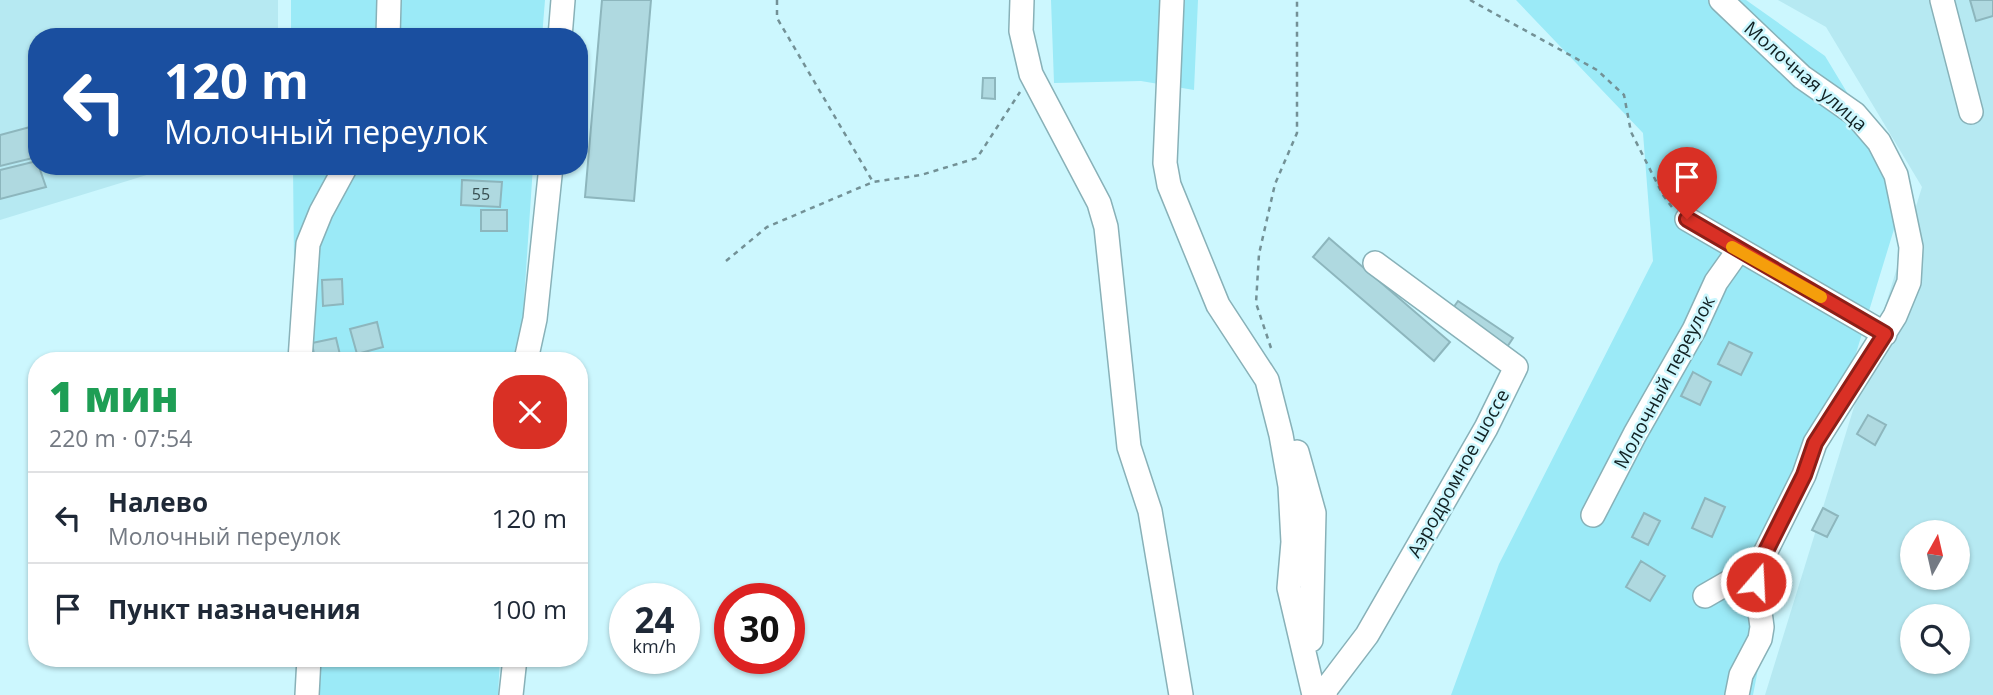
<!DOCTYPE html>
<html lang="ru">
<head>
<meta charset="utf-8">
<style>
  body { margin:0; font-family:"Open Sans",sans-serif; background:#f6f6f7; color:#1f2937; height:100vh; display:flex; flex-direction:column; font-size:26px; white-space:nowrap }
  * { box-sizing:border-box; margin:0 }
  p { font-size:23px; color:#747a83 }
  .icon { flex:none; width:38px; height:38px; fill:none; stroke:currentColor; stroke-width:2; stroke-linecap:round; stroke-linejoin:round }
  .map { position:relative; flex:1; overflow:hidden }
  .sheet { position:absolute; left:28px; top:352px; width:560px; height:315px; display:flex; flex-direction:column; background:#fff; border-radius:28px; box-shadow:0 2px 5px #0004 }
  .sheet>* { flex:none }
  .banner { position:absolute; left:28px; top:28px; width:560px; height:147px; border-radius:28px; box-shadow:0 2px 5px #0004; background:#1a4fa0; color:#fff; overflow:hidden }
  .needle { width:46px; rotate:8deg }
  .tools { position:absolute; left:1900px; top:520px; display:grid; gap:14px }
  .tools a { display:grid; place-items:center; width:70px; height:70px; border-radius:50%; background:#fff; box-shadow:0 2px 5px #0004; font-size:35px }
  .speed { position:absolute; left:609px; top:583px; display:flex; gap:14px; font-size:35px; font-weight:700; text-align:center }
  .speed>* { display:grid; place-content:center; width:91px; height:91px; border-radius:50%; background:#fff; box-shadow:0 2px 5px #0004; line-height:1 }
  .speed small { font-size:18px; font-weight:400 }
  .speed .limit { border:10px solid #d22; background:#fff; color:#111 }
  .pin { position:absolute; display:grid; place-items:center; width:60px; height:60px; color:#fff; margin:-72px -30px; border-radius:50% 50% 50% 0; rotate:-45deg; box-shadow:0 0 7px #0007 }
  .pin .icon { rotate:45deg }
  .me { position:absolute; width:77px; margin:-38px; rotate:19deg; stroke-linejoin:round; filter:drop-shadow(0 0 5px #0008) }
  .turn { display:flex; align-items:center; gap:24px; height:147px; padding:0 21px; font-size:32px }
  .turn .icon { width:91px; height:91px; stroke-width:2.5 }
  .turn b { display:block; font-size:49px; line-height:60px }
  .round { display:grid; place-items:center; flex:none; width:74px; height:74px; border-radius:28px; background:#f6f6f7 }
  .summary { display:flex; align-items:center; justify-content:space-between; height:119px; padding:0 21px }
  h1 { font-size:42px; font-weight:800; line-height:52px; color:#1e9e55 }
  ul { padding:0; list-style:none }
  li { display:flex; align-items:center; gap:21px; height:91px; padding:0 21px; border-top:2px solid #e0e1e3 }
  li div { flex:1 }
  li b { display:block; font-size:26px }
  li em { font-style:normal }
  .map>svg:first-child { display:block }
</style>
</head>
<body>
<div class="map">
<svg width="1993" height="695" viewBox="0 0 1993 695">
  <rect width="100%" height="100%" fill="#ccf7fe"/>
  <path fill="#b6e9f2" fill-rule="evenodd" d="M0,0H278V37H37V166H176L0,220Z
    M1778,0H1993V695H1765L1922,187L1826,27ZM1913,532H1958V578H1913ZM1913,616H1958V662H1913Z"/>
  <path fill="#9beaf7" d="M291,0H545L542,37H291Z
    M1051,0H1198L1194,90L1141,81L1054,83Z
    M1516,0H1746L1825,56L1906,190L1827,448L1756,573L1775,581L1753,695H1451L1499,564L1653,261L1643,133Z
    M293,166H533L520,360H295Z
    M298,658H500L498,695H299Z"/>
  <path fill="#afd9e0" stroke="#8db6bd" stroke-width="2" d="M602,0H651L634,201L585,197Z
    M1970,0H1993V16L1976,21Z
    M983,78H995V99L982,98Z
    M30,127L37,157L0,166V135Z
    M37,161L46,187L0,199V170Z
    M462,180L502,182L500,207L461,205Z
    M481,210H507V231H481Z
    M1329,238L1450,342L1434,361L1313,257Z
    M342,279L343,304L323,306L322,280Z
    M1458,301L1513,338L1503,353L1448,315Z
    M377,322L383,347L357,354L350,329Z
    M336,338L341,359L315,360L312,343Z
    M1729,342L1752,353L1741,375L1718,364Z
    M1693,372L1711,382L1700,405L1681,396Z
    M1868,415L1886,425L1875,445L1857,434Z
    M1705,498L1725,507L1712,537L1692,528Z
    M1823,508L1838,516L1827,537L1812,530Z
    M1644,513L1660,521L1648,545L1632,537Z
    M1641,561L1665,576L1650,601L1626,587Z"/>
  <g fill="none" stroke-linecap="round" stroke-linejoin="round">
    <g stroke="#88b1b8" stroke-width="26">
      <path id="minor" d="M1022,0L1021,31L1031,74L1099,203L1106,227L1129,447L1150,511L1181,695
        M1172,0L1165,163L1169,185L1218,305L1267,380L1281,435L1290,486L1293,542L1289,588L1314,695
        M1721,0L1802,77L1855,114L1879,142L1896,175L1911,247L1909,282L1895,316L1815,443L1804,475L1760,563L1756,582L1762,627L1760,639L1741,675L1737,695
        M1942,0L1971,112
        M388,37L389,0
        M560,37L563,0
        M1687,219L1885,334
        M300,360L308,244L321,212L346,166
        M526,360L535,319L551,166
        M1297,452L1314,513L1311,640
        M1593,515L1635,434L1694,330L1716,282L1738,251
        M1705,596L1731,581L1756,582
        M307,695L309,658
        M511,695L515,658
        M1325,695L1326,689L1367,635L1486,428L1516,367L1375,263"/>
    </g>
    <path stroke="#739196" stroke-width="2.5" stroke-dasharray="5 5" stroke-linecap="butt" d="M777,0V18L873,182
      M1470,0L1597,70L1624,95L1631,132L1663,195L1672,207
      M726,261L767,227L847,193L873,182L921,175L977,158L1020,92
      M1271,348L1256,303L1259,254L1275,184L1297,133V0"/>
    <use href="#minor" stroke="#fff" stroke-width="23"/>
  </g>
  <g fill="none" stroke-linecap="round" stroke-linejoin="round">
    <g stroke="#8d1f18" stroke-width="18">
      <path id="route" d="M1687,219L1885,334L1815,443L1804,475L1760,563L1756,582"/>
    </g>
    <use href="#route" stroke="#d93025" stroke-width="12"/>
    <path stroke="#f59e0b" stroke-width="12" d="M1732,247L1821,297"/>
  </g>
  <g text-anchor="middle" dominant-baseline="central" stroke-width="5" stroke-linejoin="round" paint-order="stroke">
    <g font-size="16" fill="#384f52">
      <text x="481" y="194">55</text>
    </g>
    <g font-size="19" fill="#112123" stroke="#ccf7fe">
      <text transform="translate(1806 76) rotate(41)">Молочная улица</text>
      <text transform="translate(1664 382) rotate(-62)">Молочный переулок</text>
      <text transform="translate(1458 473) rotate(-61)">Аэродромное шоссе</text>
    </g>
  </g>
</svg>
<div class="tools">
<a><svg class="needle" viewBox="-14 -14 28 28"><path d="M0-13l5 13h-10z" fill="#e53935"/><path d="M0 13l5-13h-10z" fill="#747a83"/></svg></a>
<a><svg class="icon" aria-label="search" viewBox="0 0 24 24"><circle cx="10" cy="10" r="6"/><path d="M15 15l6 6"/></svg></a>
</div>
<div class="speed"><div>24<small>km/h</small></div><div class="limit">30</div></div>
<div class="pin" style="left:1687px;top:219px;background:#d93025"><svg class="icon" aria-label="arrive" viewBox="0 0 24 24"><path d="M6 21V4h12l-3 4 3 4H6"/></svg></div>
<svg class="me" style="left:1756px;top:582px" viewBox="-20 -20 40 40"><circle r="17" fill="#d93025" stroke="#fff" stroke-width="3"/><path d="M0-11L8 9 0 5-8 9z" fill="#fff"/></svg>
<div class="banner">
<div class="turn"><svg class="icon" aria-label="left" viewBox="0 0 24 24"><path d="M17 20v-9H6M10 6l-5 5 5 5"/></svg><div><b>120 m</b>Молочный переулок</div></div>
</div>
<section class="sheet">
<div class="summary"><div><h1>1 мин</h1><p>220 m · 07:54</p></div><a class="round" style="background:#d93025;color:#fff"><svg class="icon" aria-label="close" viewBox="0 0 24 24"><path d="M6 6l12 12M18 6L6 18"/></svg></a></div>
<ul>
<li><svg class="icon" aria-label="left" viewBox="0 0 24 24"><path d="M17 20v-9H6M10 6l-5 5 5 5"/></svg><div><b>Налево</b><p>Молочный переулок</p></div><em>120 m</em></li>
<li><svg class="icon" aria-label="arrive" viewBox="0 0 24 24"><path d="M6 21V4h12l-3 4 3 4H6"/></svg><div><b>Пункт назначения</b></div><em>100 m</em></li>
</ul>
</section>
</div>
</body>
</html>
